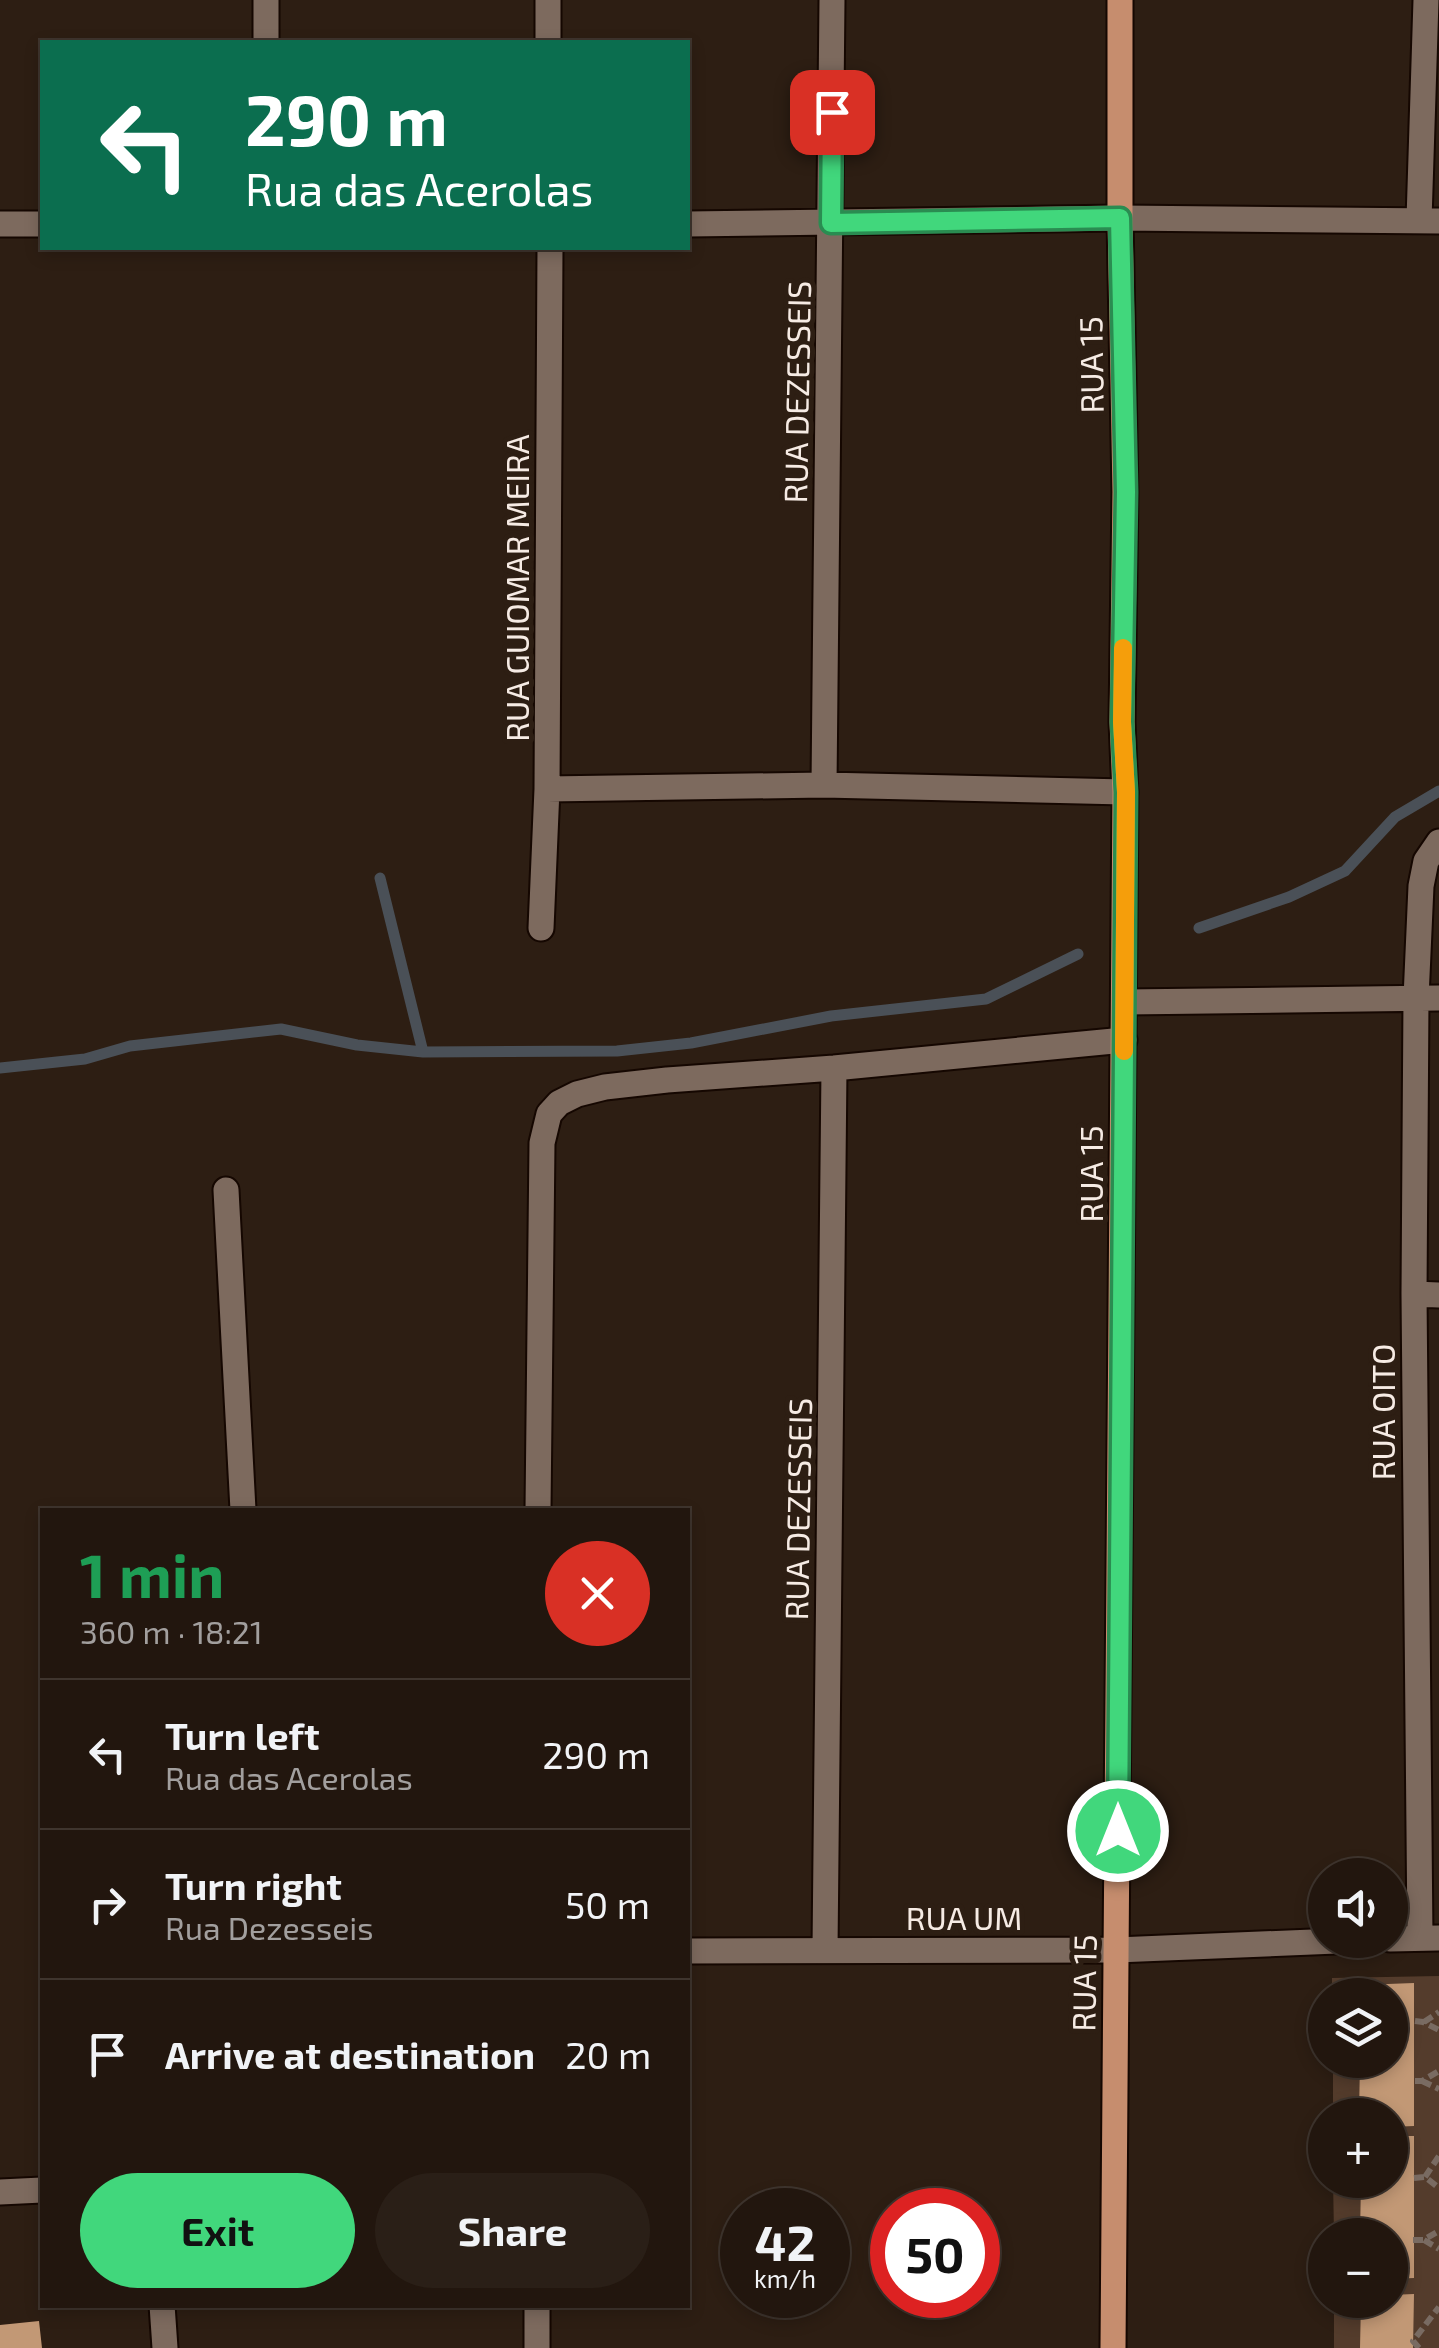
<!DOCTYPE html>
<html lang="en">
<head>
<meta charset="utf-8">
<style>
  body { margin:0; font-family:"Exo 2",sans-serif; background:#2a1f17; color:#f1f3f6; height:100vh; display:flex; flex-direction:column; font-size:38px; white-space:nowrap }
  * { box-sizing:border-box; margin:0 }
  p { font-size:32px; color:#a29f9e }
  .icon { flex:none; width:55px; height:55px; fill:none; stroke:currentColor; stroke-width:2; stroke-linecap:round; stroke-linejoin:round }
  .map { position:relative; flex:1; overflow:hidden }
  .side { position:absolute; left:40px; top:1508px; width:650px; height:800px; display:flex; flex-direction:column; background:#22160e; border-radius:0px; box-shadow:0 5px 15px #0003,0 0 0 2px #3f352e }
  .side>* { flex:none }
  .top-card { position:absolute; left:40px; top:40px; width:650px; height:210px; border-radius:0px; box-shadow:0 5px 15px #0003,0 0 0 2px #3f352e; background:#0b6e4f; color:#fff; overflow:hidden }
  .tools { position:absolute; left:1308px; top:1858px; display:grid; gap:20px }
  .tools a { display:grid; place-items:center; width:100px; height:100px; border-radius:50%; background:#22160e; box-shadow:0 5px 15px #0003,0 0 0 2px #3f352e; font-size:50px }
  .speed { position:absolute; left:720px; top:2188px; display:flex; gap:20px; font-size:50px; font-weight:700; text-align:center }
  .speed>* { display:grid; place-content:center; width:130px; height:130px; border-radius:50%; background:#22160e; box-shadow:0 5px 15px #0003,0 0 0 2px #3f352e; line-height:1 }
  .speed small { font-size:25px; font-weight:400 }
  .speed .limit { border:15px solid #d22; background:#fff; color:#111 }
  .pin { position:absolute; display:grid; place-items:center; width:85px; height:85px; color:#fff; margin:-42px; border-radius:20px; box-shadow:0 5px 15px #0006 }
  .me { position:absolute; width:110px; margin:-55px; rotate:0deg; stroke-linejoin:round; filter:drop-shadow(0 0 8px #0008) }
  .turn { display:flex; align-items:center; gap:35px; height:210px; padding:0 40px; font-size:45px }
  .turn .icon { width:130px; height:130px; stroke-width:2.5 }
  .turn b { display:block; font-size:70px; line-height:85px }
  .round { display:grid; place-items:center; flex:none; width:105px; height:105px; border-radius:52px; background:#2a1f17 }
  .head { display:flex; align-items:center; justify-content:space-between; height:170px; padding:0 40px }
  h1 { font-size:60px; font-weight:700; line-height:75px; color:#1e9e55 }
  .cta { display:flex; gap:20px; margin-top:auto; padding:20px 40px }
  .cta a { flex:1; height:115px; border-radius:60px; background:#41d77c; color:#111; font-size:40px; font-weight:700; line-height:115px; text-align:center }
  .cta a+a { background:#2a1f17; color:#f1f3f6 }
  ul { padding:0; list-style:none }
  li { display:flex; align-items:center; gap:30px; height:150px; padding:0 40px; border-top:2px solid #3f352e }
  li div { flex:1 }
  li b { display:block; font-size:38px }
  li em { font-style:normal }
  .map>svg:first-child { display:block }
</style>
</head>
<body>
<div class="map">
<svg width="1439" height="2348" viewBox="0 0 1439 2348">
  <rect width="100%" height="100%" fill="#2d1e13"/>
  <path fill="#543c2c" d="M1439,1976V2348H1334V2300H1390V2235H1334L1333,2180H1390V2115H1333V2060H1390V1995H1332V1978Z"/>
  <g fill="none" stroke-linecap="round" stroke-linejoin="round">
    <path stroke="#4a5057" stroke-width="11" d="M380,878L423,1052
      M1199,928L1289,897L1345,871L1395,817L1439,791
      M0,1068L85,1059L130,1046L281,1029L357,1045L423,1052L617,1051L691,1043L831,1016L986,999L1078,954"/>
  </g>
  <path fill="#c29875" d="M1414,1983V2126L1390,2127V2115H1359L1360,2060H1390V1995H1361V1985Z
    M1390,2136H1414V2278L1390,2279V2235H1360L1361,2180H1390Z
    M1414,2294L1413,2348H1360L1361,2300H1390V2295Z
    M39,2321L42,2348H0V2325Z"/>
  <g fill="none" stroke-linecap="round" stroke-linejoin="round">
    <g stroke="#150701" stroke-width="29">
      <path id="minor" d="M266,0V42
        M548,0V42
        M1419,220L1426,0
        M0,224H42
        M688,224L1120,218L1439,221
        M824,785L832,0
        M547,789L824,785L1125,792
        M541,928L547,789L550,248
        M1125,1002L1439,998
        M226,1190L243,1510
        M1414,1294L1439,1295
        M538,1510L542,1143L549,1114L559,1103L577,1094L605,1087L667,1080L834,1068L1124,1040
        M1420,1938L1414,1294L1416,998L1421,886L1426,861L1439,842
        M1390,1939L1439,1938
        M825,1950L834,1068
        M688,1951L1116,1950L1361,1940
        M0,2192L42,2190
        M162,2305L165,2348
        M537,2348V2305"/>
    </g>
    <g stroke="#150701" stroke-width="29">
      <path id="major" d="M1113,2348L1125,792L1122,722L1125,492L1120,218V0"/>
    </g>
    <path stroke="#796b62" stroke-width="6" stroke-dasharray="10 5" stroke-linecap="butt" d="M1415,2021L1423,2022L1439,2030
      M1424,2022L1439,2012
      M1415,2081H1422L1439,2071
      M1422,2081L1439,2089
      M1425,2177L1439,2156
      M1414,2178L1425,2177L1439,2188
      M1413,2240H1423L1439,2231
      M1424,2240L1439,2249
      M1419,2348L1413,2341L1439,2307"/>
    <use href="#minor" stroke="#7d6a5e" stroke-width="25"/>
    <use href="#major" stroke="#c68d6e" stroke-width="25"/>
  </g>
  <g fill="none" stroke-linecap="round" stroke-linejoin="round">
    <g stroke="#2a8c51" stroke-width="25">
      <path id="route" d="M832,112L831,223L1120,218L1126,492L1122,722L1126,792L1118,1831"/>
    </g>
    <use href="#route" stroke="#41d77c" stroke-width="18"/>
    <path stroke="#f59e0b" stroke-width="18" d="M1123,648L1122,722L1126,792L1124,1051"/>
  </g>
  <g text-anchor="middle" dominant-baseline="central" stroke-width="10" stroke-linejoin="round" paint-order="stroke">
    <g font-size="32" fill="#f6ebe4" stroke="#2d1e13">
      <text transform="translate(1090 365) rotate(-91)">RUA 15</text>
      <text transform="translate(796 392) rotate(-89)">RUA DEZESSEIS</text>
      <text transform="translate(516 588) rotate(-90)">RUA GUIOMAR MEIRA</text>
      <text transform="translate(1090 1174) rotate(-90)">RUA 15</text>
      <text transform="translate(1382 1412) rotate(-90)">RUA OITO</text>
      <text transform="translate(797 1509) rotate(-89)">RUA DEZESSEIS</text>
      <text x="964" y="1917">RUA UM</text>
      <text transform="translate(1083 1983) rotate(-89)">RUA 15</text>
    </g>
  </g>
</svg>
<div class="tools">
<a><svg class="icon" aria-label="sound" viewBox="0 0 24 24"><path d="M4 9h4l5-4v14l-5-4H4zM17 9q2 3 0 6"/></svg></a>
<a><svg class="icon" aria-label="layers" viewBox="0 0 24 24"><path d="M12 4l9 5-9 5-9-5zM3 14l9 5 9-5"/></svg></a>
<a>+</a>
<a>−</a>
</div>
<div class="speed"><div>42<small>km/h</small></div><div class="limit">50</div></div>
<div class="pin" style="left:832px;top:112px;background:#d93025"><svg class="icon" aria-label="arrive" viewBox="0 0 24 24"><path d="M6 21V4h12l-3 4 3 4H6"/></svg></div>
<svg class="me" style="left:1118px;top:1831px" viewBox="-20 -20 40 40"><circle r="17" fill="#41d77c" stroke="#fff" stroke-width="3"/><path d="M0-11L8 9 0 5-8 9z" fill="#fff"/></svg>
<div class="top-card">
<div class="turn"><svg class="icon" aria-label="left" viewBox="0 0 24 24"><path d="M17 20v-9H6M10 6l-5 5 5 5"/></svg><div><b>290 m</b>Rua das Acerolas</div></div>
</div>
<section class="side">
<div class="head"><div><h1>1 min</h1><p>360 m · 18:21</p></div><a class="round" style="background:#d93025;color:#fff"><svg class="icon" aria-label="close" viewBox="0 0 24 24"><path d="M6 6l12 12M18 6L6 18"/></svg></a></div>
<ul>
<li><svg class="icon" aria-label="left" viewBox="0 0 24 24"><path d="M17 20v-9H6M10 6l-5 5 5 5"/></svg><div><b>Turn left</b><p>Rua das Acerolas</p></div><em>290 m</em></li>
<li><svg class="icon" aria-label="right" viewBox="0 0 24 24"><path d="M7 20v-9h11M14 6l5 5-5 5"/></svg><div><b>Turn right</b><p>Rua Dezesseis</p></div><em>50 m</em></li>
<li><svg class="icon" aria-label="arrive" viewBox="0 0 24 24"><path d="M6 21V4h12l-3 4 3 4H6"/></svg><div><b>Arrive at destination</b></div><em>20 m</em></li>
</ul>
<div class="cta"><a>Exit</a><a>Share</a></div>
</section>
</div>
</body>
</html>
